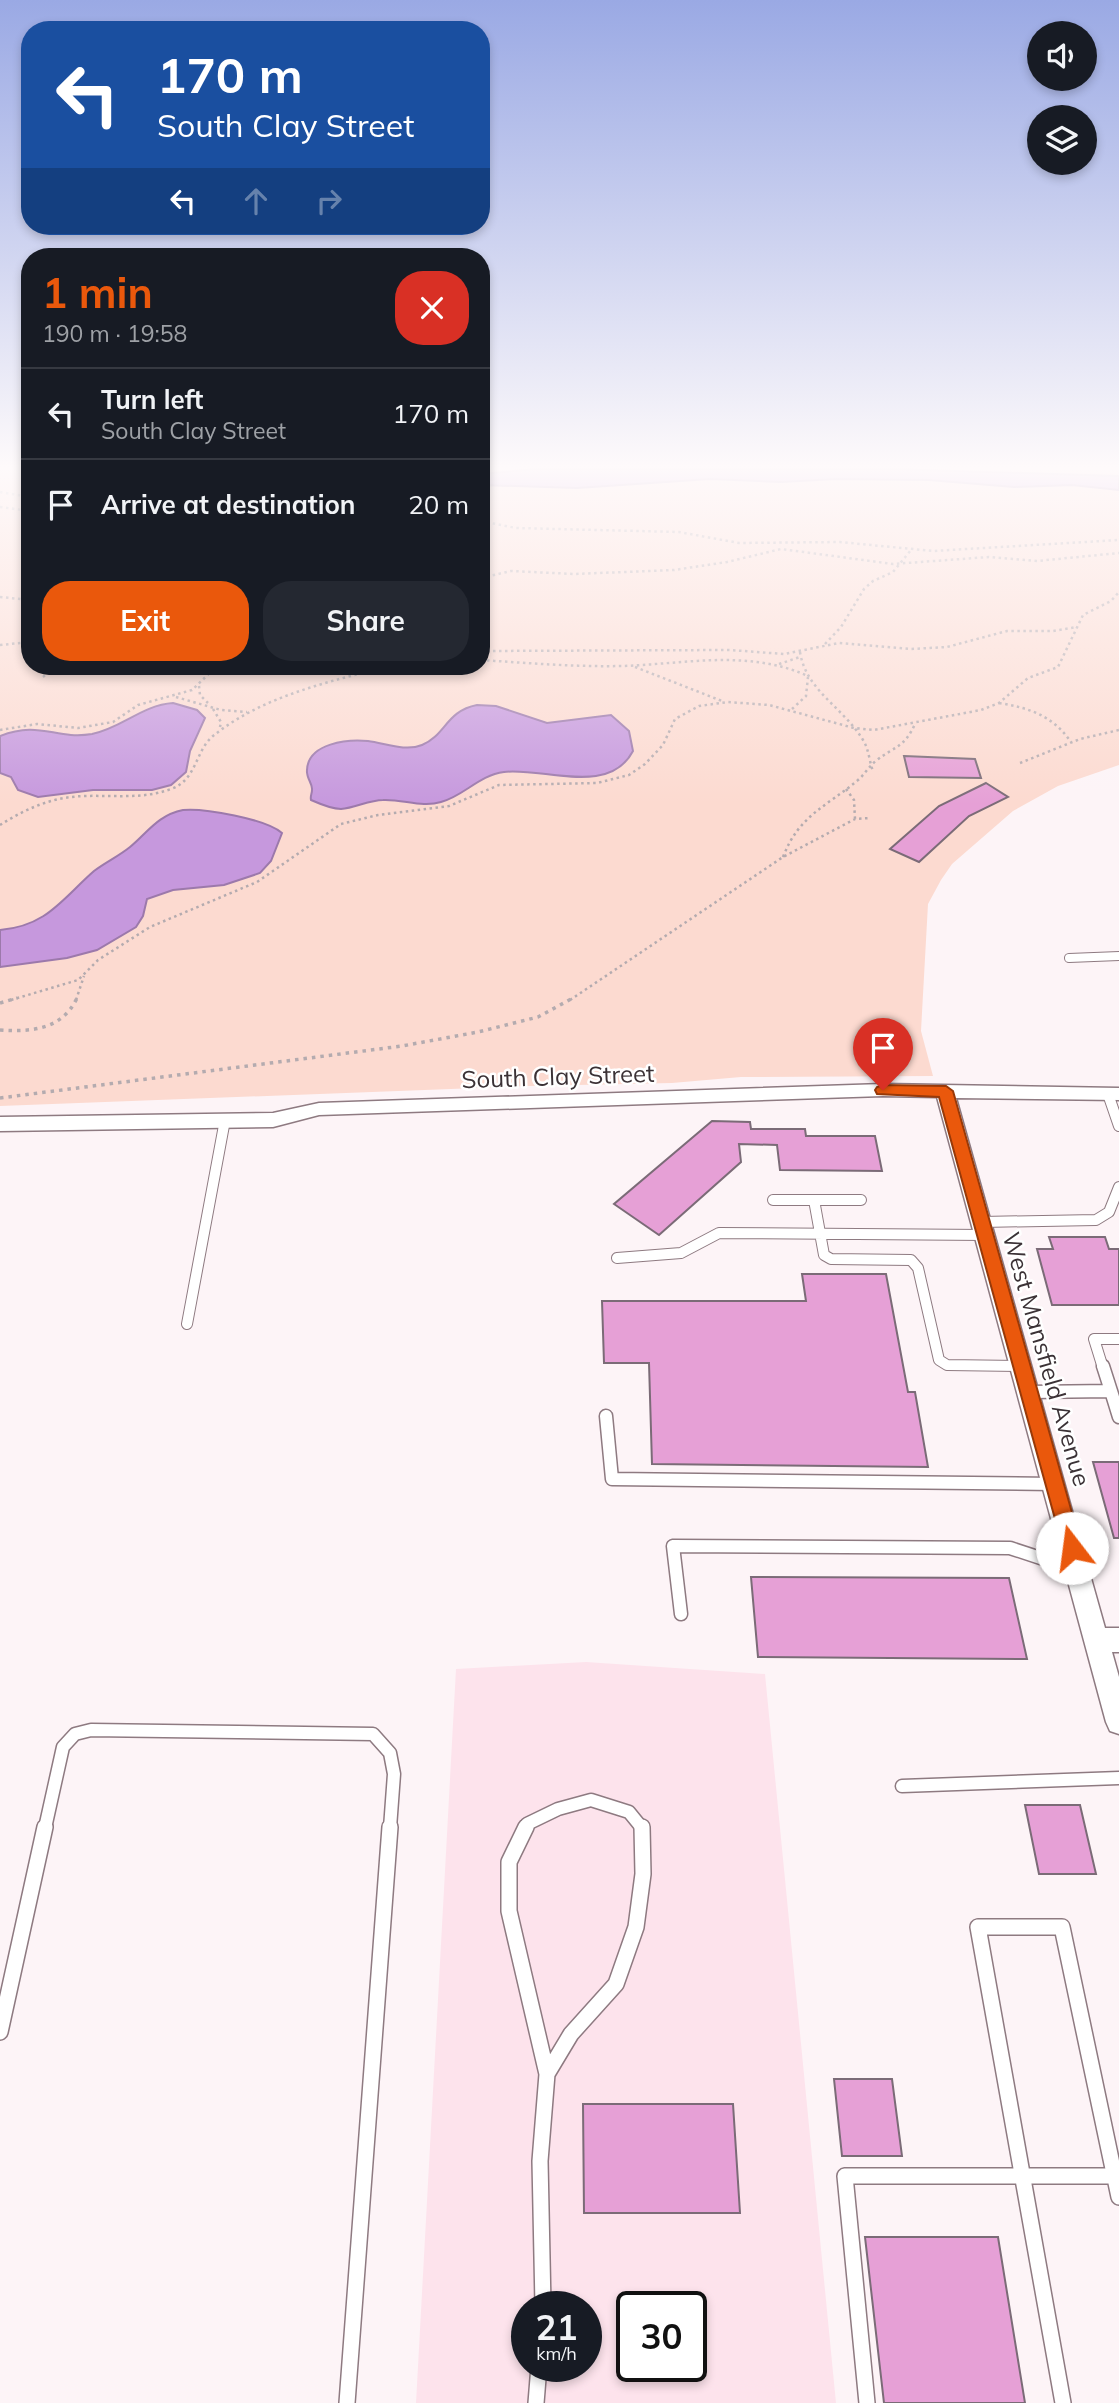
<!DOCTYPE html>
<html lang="en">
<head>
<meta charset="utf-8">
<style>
  body { margin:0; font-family:Mulish,sans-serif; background:#242831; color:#f1f3f6; height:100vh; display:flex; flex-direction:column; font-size:26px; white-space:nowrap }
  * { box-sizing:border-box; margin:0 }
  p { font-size:23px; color:#9ea1a6 }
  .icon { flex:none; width:38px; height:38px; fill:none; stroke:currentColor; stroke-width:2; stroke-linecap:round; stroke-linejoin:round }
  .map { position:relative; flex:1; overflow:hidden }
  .sheet { position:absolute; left:21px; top:248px; width:469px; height:427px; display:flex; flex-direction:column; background:#171b24; border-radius:28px; box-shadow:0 4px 10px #0003 }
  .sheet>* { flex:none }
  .guide { position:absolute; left:21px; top:21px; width:469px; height:214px; border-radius:28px; box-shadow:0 4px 10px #0003; background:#1a4fa0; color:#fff; overflow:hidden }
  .tools { position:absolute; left:1027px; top:21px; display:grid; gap:14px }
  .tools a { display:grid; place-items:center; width:70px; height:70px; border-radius:50%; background:#171b24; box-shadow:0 4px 10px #0003; font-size:35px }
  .speed { position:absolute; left:511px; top:2291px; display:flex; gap:14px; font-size:35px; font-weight:700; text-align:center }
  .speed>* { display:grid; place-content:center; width:91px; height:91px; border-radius:50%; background:#171b24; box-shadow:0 4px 10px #0003; line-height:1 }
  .speed small { font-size:18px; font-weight:400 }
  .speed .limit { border:4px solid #111; border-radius:10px; background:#fff; color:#111 }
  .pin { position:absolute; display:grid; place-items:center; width:60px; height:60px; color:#fff; margin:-72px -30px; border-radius:50% 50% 50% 0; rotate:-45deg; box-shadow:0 0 7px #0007 }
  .pin .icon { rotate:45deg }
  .me { position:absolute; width:77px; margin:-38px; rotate:345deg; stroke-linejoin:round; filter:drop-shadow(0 0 5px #0008) }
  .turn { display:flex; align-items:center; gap:24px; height:147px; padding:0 21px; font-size:32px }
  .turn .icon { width:91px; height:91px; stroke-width:2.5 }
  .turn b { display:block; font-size:49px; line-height:60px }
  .lanes { display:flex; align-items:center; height:66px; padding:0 21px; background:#0003; justify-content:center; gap:35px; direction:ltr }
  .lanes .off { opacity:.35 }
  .round { display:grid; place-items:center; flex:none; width:74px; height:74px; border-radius:28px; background:#242831 }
  .summary { display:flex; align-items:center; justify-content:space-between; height:119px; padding:0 21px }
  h1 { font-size:42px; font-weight:700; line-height:52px; color:#ea580c }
  .primary-button { display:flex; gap:14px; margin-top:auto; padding:14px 21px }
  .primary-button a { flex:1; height:80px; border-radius:28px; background:#ea580c; color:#fff; font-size:28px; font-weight:700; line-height:80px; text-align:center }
  .primary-button a+a { background:#242831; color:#f1f3f6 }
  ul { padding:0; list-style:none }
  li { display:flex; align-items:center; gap:21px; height:91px; padding:0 21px; border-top:2px solid #363941 }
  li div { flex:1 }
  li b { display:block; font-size:26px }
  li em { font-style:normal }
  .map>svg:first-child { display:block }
</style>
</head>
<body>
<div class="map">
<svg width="1119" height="2403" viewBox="0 0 1119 2403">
  <rect width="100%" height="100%" fill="#fdf4f7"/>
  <path fill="#fde3ec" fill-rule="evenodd" d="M586,1662L765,1674L836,2403H416L456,1669ZM527,2306H586V2366H527ZM632,2306H691V2366H632Z"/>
  <path fill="#fcdad0" d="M0,469H30V667H481V469H1119V765L1058,786L1013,811L952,864L941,880L928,904L921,1031L933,1076L741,1077L672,1083L529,1086L0,1106Z"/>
  <path fill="#c698dd" stroke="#9c79ab" stroke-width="2" d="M537,469H892L1119,476V490L1072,485L1014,487L929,480L836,479L781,482L710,479L577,488L481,485V474Z
    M173,703L197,710L205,718L190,751L186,772L171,785L152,790H93L38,797L18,790L11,777L0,773V736C40,720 55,740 92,734C122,728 142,705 173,703Z
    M477,705L496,706L547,723L611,715L629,731L633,751C609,797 543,767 504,772C479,775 464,796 441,802C422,808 403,799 383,800C369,800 355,808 341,809C331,809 320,804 311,800C310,796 312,794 312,790C313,784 306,778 307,770C308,743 348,739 368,741C385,743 405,752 422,745C446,735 446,711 477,705Z
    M183,810C204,808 266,819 282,833L271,861L260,873L224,885L173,890L147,899L143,916L136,927L97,950L67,958L0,967V930C47,926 62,899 94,871C106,862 119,856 130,847C148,832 158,815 183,810Z"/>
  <path fill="#e6a0d6" stroke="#7b6b77" stroke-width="2" d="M904,756L975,759L981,778L909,777Z
    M986,783L1008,797L969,816L919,862L890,849L939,806Z
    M712,1121L750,1122L751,1129H805L806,1136H875L882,1171L780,1170L777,1145L739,1144L741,1162L659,1235L614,1204Z
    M1049,1237H1105L1109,1249H1119V1305H1052L1037,1249H1053Z
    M802,1274H886L908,1392H915L928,1467L652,1464L649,1363H604L602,1301H806Z
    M1093,1462H1119V1538H1114Z
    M751,1577L1009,1578L1027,1659L758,1657Z
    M1025,1805H1080L1096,1874H1039Z
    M834,2079H892L902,2156H842Z
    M583,2104H733L740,2213H584Z
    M865,2237H998L1025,2403H884Z"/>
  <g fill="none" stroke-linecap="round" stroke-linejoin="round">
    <g stroke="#8e7a81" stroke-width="10">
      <path id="service-far3" d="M1069,958L1119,956"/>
    </g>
    <g stroke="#8e7a81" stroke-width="12">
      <path id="service-far2" d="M1108,1094L1119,1126
        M773,1200H861
        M814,1200L824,1255L831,1259L911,1260L918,1268L939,1360L947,1365L1021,1366
        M982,1222L1096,1220L1109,1212L1119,1187
        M617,1258L681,1253L719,1233L985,1235
        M187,1324L225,1120
        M1103,1368L1094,1339H1119"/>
    </g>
    <g stroke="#8e7a81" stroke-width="15">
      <path id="service-far1" d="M1111,1391L1119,1417
        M1029,1392L1111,1391L1103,1366
        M606,1416L612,1479L1054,1484
        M681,1614L673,1546L1010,1548L1074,1569
        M902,1786L1119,1778
        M45,1828L63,1747L75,1734L91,1730L373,1734L390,1753L394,1774L390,1828
        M525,1828L527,1824L558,1809L591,1800L629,1812L642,1828"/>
    </g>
    <g stroke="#8e7a81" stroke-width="18">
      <path id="service" d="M526,1827L509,1862V1911L547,2074
        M0,2032L45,1827
        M547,2074L571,2034L616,1984L636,1927L643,1874L642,1827
        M543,2306L540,2161L547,2074
        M347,2403L390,1827
        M536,2403L539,2366
        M867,2403L845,2176H1118
        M1063,2403L978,1927H1062L1119,2197"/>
    </g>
    <g stroke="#8e7a81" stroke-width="3">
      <path id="minor" d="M883,1084L1119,1088V1100L956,1098L1105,1628H1119V1652H1112L1119,1677V1734L1110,1731L1106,1722L937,1097L883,1096L319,1115L273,1127L0,1131V1117L273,1113L319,1103Z"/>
    </g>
    <path stroke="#b4abaf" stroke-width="2.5" stroke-dasharray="2.5 3.5" stroke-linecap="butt" d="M0,492L30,497
      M0,507L30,511
      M481,521L516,528L679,532L739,543L840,542L933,551L1119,540
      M481,578L511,571L574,574L674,570L727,562L781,549L893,564L989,557L1037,561L1119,553
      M0,597L30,600
      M825,644L841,627L864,589L873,581L893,572L911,550
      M0,645L30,642
      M481,651L730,650L784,654L839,643L911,649L947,647L1007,631H1053L1077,627
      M800,652C806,691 844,708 863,740C869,749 869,761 873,771
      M481,660C528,663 575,667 622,666C685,664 748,649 808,676
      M779,664L800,657
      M635,667L722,701
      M43,677L55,667
      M199,686L200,695L208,703
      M176,697L221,710L247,712
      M999,703C1030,708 1053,716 1071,742
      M213,709L221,722L220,727
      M792,709L806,696L808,677
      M0,730L37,724L78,728L113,722L138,705L192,690L216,667
      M1020,763L1080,739L1119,730
      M846,789L854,800L855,819
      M0,825C19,813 41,802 64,798C99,792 137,802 171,789C197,780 195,751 213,736C261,697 327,682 386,667
      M783,857C799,815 826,807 858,780C865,774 869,766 877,760C895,746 904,748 915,724
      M11,1000L78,980L98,960L150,927L257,882L341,824L378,815L449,806L499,785L597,783L629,775L645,764L663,745L675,719L699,706L728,702L769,705L854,728L874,730L981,710L999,703L1028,678L1058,667L1083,615L1111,601L1119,592
      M76,1000L84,976
      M570,1000L783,857L855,819L870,818"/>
    <path stroke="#b4abaf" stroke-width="3.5" stroke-dasharray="3.5 5" stroke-linecap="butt" d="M0,1003L17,998
      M0,1030C31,1032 62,1030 77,998
      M0,1098L402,1046L478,1032L538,1017L573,998"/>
    <use href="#service-far3" stroke="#fff" stroke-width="8"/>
    <use href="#service-far2" stroke="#fff" stroke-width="10"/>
    <use href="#service-far1" stroke="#fff" stroke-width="12"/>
    <use href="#service" stroke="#fff" stroke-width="15"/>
    <use href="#minor" fill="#fff" fill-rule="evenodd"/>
  </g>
  <linearGradient id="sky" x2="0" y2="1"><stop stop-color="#9aa9e4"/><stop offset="0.58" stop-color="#fefafb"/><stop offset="1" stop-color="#fefafb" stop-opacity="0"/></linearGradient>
  <rect width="1119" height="805" fill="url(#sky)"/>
  <path fill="#ea580c" stroke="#983908" stroke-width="2" d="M883,1085L946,1086L953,1091L1082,1548L1079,1555L1072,1557L1066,1555L1063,1548L939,1097L877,1094L875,1090L877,1087Z"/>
  <g text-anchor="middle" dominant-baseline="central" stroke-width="5" stroke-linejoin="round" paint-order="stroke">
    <g font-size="24" fill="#3b3236" stroke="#fff">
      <text transform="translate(558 1076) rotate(-2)">South Clay Street</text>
      <text transform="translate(1047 1359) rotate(74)">West Mansfield Avenue</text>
    </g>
  </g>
</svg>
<div class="tools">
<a><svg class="icon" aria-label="sound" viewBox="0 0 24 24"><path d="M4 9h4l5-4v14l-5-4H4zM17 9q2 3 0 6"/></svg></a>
<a><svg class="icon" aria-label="layers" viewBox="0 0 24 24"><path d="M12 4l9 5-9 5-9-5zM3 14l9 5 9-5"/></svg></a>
</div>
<div class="speed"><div>21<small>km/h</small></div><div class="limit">30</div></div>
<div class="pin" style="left:883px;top:1090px;background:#d93025"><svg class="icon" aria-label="arrive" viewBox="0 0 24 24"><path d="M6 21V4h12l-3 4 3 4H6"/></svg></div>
<svg class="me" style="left:1072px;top:1548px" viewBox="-20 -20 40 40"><circle r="19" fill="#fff"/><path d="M0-13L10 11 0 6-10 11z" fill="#ea580c"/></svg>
<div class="guide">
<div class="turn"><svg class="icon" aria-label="left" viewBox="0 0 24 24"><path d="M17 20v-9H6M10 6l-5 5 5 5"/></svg><div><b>170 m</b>South Clay Street</div></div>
<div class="lanes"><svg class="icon" aria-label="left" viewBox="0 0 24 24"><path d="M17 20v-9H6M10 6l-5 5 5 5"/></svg><svg class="icon off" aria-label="ahead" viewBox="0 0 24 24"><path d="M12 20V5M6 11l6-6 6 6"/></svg><svg class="icon off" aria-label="right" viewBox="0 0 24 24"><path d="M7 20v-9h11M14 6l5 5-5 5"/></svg></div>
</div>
<section class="sheet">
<div class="summary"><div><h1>1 min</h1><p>190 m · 19:58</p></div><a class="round" style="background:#d93025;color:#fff"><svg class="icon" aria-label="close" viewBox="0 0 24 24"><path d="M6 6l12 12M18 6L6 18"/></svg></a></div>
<ul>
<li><svg class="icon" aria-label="left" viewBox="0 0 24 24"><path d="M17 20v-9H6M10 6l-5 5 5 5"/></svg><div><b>Turn left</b><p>South Clay Street</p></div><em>170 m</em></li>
<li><svg class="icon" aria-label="arrive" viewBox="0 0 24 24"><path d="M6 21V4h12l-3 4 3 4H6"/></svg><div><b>Arrive at destination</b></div><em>20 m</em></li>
</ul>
<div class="primary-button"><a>Exit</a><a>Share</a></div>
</section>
</div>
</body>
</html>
